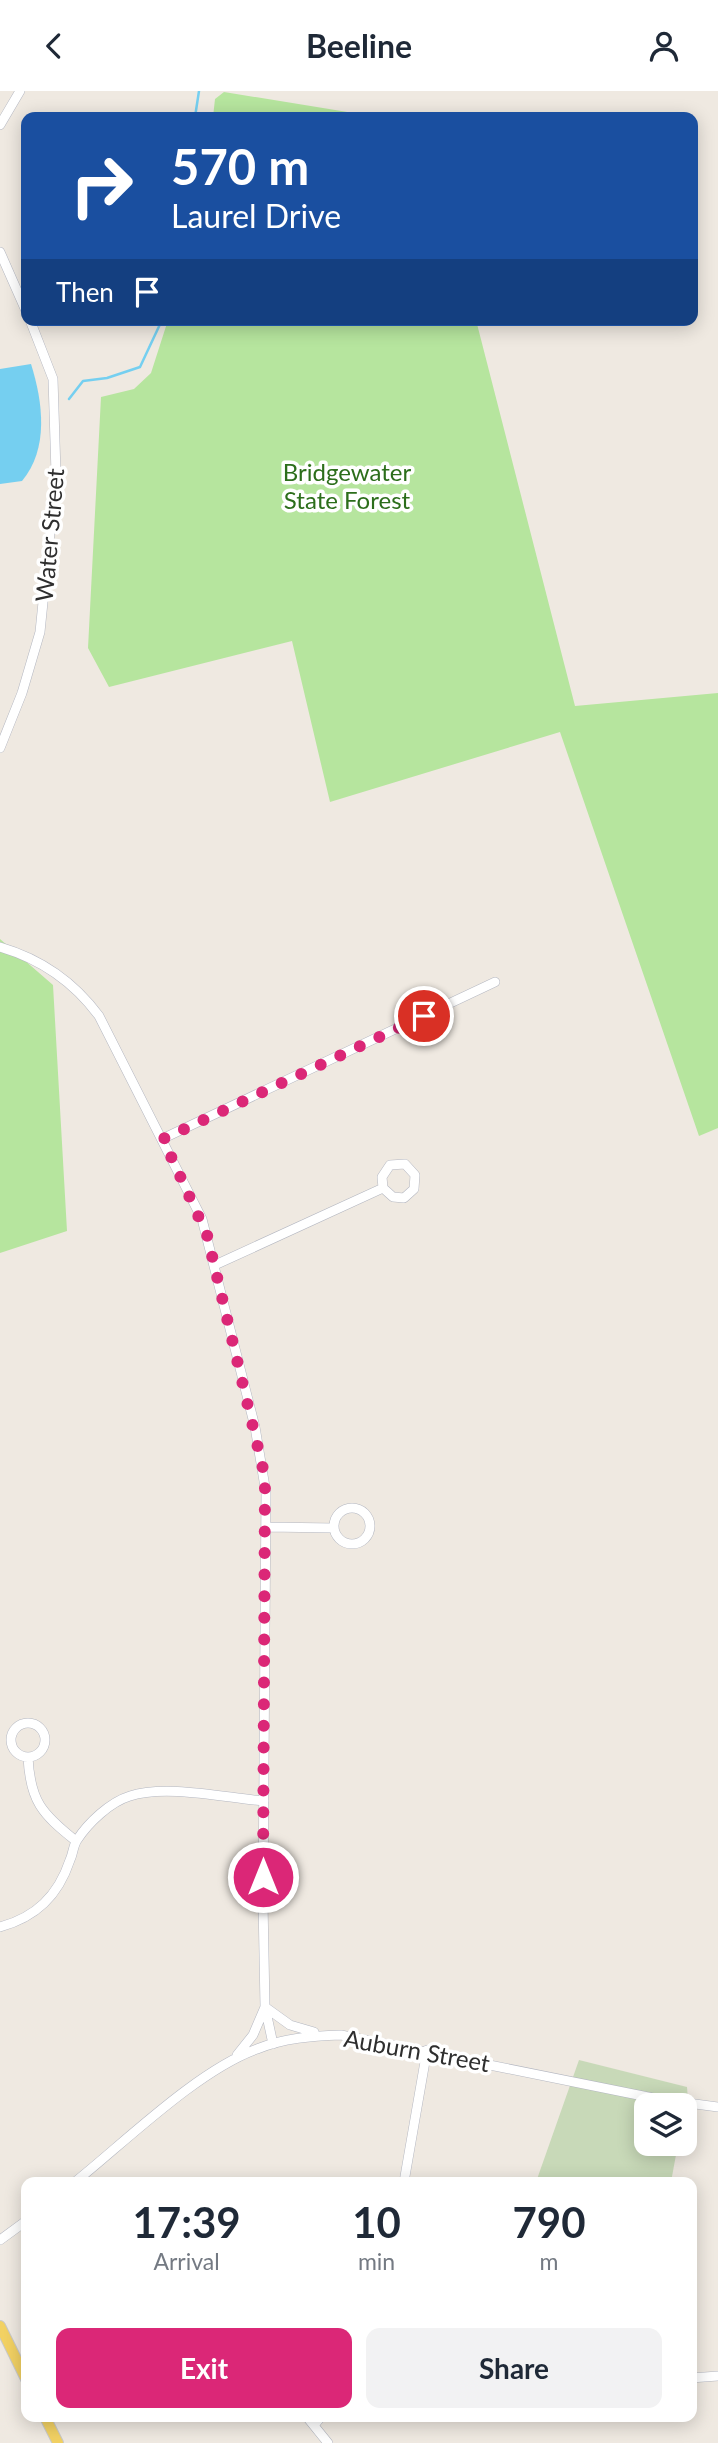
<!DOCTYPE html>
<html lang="en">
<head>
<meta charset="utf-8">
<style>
  body { margin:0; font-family:Lato,sans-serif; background:#f2f2f3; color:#1f2937; height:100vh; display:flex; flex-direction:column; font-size:26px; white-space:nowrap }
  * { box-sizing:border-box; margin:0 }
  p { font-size:23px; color:#747a83 }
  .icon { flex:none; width:38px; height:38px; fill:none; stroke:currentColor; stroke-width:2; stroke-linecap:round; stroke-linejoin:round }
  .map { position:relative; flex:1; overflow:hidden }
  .side { position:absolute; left:21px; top:2086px; width:676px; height:245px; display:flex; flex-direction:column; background:#fff; border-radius:14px; box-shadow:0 4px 18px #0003 }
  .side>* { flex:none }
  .top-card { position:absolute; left:21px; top:21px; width:677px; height:214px; border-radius:14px; box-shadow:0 4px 18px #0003; background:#1a4fa0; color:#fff; overflow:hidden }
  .fabs { position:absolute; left:634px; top:2002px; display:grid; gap:14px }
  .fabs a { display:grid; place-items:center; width:63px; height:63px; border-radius:14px; background:#fff; box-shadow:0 4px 18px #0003; font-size:35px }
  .pin { position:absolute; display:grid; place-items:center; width:60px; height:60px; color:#fff; margin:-30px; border:4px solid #fff; border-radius:50%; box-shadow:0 2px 7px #0007 }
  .me { position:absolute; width:77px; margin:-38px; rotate:0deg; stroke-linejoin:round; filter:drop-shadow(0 0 5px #0008) }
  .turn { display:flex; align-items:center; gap:24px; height:147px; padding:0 35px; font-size:32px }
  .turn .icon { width:91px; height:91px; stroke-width:2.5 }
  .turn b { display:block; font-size:49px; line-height:60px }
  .then { display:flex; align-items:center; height:66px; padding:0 35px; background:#0003; gap:14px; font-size:26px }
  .eta { display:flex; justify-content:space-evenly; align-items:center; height:119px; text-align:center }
  .eta b { font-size:42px; font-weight:700; line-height:49px }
  .primary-button { display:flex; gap:14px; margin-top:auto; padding:14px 35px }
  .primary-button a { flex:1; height:80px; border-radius:14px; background:#db2777; color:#fff; font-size:28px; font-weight:700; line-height:80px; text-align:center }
  .primary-button a+a { background:#f2f2f3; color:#1f2937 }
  header { display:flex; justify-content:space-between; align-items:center; height:91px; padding:0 35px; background:#fff; font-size:32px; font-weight:700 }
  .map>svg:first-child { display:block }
</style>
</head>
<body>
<header><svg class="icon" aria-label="back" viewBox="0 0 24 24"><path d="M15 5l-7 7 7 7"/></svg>Beeline<svg class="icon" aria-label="person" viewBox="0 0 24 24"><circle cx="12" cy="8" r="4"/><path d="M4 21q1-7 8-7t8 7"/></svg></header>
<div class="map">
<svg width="718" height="2352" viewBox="0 0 718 2352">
  <rect width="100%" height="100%" fill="#efe9e1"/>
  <path fill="#b6e59e" d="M224,1L378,26H213L215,8Z
    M168,229H476L575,615L718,602V1037L699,1045L560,641L330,711L292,550L109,596L88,557L101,306L134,298L151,282Z
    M0,848L53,894L67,1140L0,1162Z"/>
  <path fill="#c8d9b8" d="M579,1969L687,1996L689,2021L684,2034V2014H646V2053H678L671,2091H536Z"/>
  <path fill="#75cff0" d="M31,273C43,311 49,358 22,390L0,393V278Z"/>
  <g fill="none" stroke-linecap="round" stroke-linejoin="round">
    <path stroke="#75cff0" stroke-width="2.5" d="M195,26L199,0
      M69,308L83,290L107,287L140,276L162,229"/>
    <g stroke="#b4b7c1" stroke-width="10">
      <path id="minor" d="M0,34L20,0
        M0,161L26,220
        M0,657L22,602L40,541L56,382L53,288L30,229
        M0,856C41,868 74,891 99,925L202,1128L255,1336L266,1402L263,1811L265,1916L273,1953
        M164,1047L495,891
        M215,1174L383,1097L382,1086L390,1074L405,1073L415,1084L414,1098L404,1107L393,1106L383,1097
        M334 1435a18 18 0 1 1 36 0a18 18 0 1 1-36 0Z
        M267,1436L334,1437
        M11 1649a17 17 0 1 1 34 0a17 17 0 1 1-34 0Z
        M28,1666C30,1710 42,1723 76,1750
        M0,1836C36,1826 58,1805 70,1769C73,1763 73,1755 77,1749C88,1732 110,1711 130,1705C166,1693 226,1707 264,1710
        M237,1964L253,1944L265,1916L290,1934L314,1941
        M75,2091C125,2051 198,1979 257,1958C284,1947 312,1945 341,1944L658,2008L718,2016
        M404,2091L427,1959
        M0,2149L26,2130
        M691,2287L718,2285
        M307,2326L328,2352
        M314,2334L321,2326"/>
    </g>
    <g stroke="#c9c9c9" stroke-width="12">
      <path id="major" d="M0,2235L26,2288
        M45,2326L58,2352"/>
    </g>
    <use href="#minor" stroke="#fff" stroke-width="9"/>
    <use href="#major" stroke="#f2d163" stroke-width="10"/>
  </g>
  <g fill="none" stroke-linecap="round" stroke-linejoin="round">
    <path stroke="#db2777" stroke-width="12" stroke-dasharray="0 21.6" d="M263,1786L265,1386L207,1144L163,1048L424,925"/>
  </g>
  <g text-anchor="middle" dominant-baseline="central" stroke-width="7" stroke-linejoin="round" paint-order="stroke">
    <g font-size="24" fill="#2c6e1b" stroke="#fff">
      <text x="347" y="380">Bridgewater<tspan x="347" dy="28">State Forest</tspan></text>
    </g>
    <g font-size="24" fill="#2e2e2e" stroke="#fff">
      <text transform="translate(49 444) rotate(-85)">Water Street</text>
      <text transform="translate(417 1959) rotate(10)">Auburn Street</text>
    </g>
  </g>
</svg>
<div class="fabs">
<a><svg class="icon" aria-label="layers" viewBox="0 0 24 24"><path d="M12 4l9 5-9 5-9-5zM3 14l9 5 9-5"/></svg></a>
</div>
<div class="pin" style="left:424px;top:925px;background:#d93025"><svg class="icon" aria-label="arrive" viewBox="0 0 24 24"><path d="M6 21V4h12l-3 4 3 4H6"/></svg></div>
<svg class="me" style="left:263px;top:1786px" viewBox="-20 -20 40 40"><circle r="17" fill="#db2777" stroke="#fff" stroke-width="3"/><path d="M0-11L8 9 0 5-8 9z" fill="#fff"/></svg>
<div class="top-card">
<div class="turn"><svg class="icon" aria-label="right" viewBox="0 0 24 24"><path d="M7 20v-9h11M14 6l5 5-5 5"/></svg><div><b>570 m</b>Laurel Drive</div></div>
<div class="then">Then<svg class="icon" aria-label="arrive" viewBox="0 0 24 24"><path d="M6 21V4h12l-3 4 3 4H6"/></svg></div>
</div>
<section class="side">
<div class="eta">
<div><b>17:39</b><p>Arrival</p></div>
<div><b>10</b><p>min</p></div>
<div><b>790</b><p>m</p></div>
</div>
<div class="primary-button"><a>Exit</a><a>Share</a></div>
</section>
</div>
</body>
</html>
